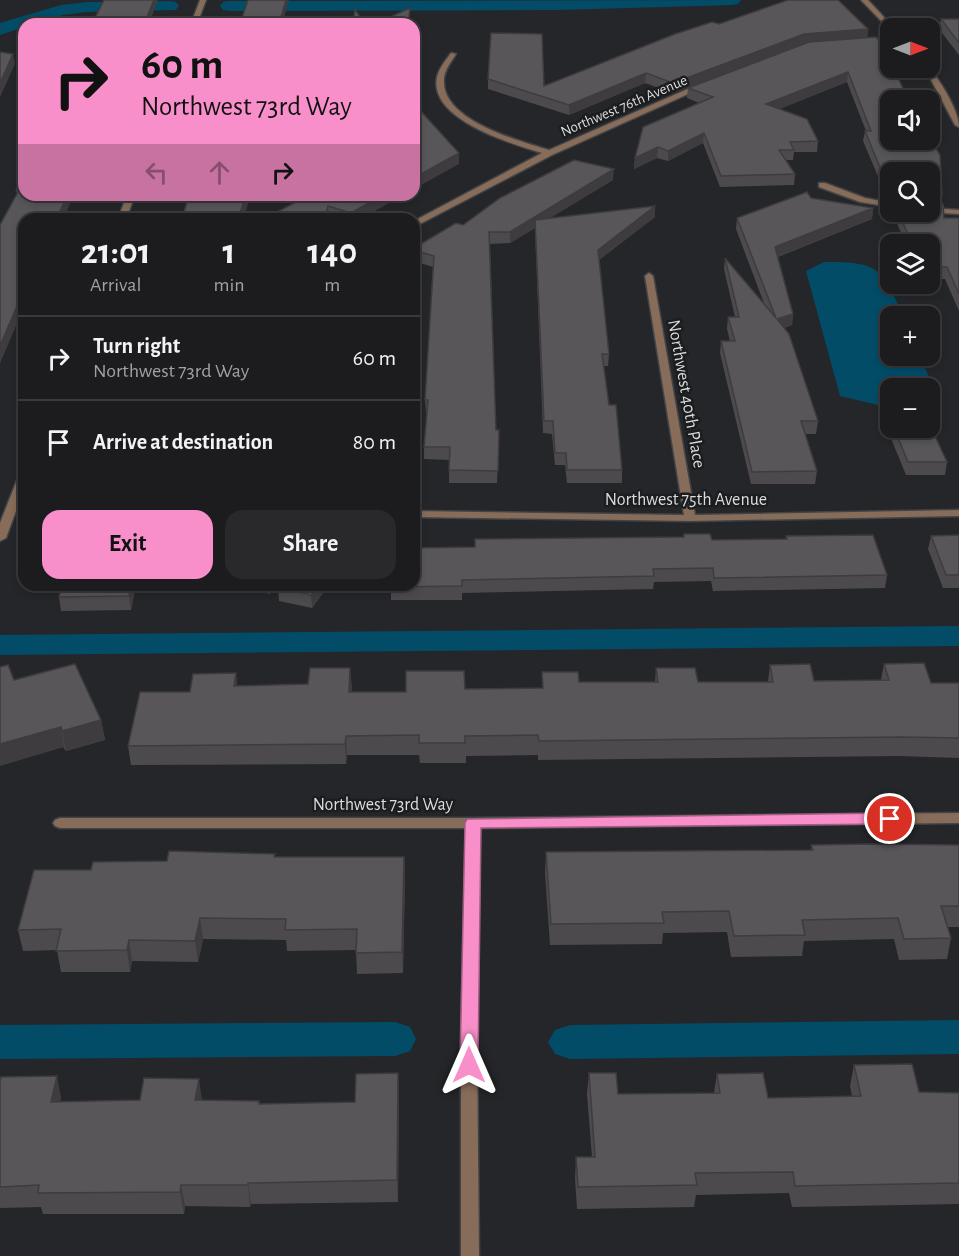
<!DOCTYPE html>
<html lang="en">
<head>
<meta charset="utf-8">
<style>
  body { margin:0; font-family:"Alegreya Sans",sans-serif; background:#29292c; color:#f1f3f6; height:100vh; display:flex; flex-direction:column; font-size:22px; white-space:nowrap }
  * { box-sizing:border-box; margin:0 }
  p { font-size:20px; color:#a0a1a4 }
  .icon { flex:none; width:33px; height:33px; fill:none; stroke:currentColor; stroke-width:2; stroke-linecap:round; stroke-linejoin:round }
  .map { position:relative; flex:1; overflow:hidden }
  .details { position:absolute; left:18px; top:213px; width:402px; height:378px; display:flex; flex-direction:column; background:#1c1c1f; border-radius:18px; box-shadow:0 3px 9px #0003,0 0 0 2px #3a3a3d }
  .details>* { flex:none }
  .guide { position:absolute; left:18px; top:18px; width:402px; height:183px; border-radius:18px; box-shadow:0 3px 9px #0003,0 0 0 2px #3a3a3d; background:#f98fca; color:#111; overflow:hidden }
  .needle { width:39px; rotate:90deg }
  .buttons { position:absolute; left:880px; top:18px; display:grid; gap:12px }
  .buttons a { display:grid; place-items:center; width:60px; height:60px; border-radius:12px; background:#1c1c1f; box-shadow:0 3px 9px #0003,0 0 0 2px #3a3a3d; font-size:30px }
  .pin { position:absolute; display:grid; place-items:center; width:51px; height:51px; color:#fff; margin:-26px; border:3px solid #fff; border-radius:50%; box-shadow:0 2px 6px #0007 }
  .me { position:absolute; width:66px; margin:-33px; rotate:0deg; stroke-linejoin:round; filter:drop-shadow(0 0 4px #0008) }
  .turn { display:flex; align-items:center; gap:21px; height:126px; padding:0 24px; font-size:27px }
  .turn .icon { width:78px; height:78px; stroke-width:2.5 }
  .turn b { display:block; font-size:42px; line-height:51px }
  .lanes { display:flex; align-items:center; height:57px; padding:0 24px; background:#0003; justify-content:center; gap:30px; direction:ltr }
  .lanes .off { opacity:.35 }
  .eta { display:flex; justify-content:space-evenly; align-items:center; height:102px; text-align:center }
  .eta b { font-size:36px; font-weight:600; line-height:42px }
  .cta { display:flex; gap:12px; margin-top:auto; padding:12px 24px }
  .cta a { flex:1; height:69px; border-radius:18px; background:#f98fca; color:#111; font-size:24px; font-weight:600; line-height:69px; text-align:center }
  .cta a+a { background:#29292c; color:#f1f3f6 }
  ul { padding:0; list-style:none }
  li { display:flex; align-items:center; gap:18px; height:84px; padding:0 24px; border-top:2px solid #3a3a3d }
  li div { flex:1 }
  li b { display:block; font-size:22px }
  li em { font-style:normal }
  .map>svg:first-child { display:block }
</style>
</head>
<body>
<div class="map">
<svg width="959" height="1256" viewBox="0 0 959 1256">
  <rect width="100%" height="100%" fill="#252629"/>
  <path fill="#024c68" d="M824,262C879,261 883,269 903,316H891V356H920L935,391L932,408H930V388H891V408L840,396L806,271Z"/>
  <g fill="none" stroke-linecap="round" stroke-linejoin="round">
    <path fill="#024c68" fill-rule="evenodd" d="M741,0L738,4L732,5L558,10L229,11L223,10L220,6L223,2L229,1Z
      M170,1L176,2L179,6L176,10L87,12L63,15L35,24H24V27L0,35V23L61,5L87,2Z
      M959,626V646L0,655V635Z
      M959,1020V1054L570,1059L555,1054L548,1042L555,1030L570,1025Z
      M395,1022L410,1027L416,1039L410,1051L395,1056L0,1059V1025Z"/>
    <g stroke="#424346" stroke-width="3">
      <path id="minor" d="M200,0H206L197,24H191Z
        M861,0H868L894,28L889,29Z
        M891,39V43L865,44L862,42L865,40Z
        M451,53L456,54C452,61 444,70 444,79C440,120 519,141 549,150L699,84L706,86L552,155L414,227V221L542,153C513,144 428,120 437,77C439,68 446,60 451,53Z
        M922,68H929C940,80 959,111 959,127L955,125L929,76Z
        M819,183H825L865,198L891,203V207L860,202L819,187Z
        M127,195H135L126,219H118Z
        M930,208L959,210V214L927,212H930Z
        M649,273L653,276L695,515L959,510V516L690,521L414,517V511L684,515L645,276Z
        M24,472V489L6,538L0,541V523L19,475Z
        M959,813V823L480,828L477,1041L479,1256H461V1041L466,828H60L55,826L53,823L55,820L60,818H473Z"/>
    </g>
    <use href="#minor" fill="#866c59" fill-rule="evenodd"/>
  </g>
  <path fill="#4c4a4d" d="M941,19H959V55L939,29Z
    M719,24L868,29L867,37L942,195L941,204L944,218H959V311L945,279H930V244H906L892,212H930V172H891V201L888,200L863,141L865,131H866L847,82L779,109L818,141L817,152H794L793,160H786L795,174L794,185L720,187L703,143L668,161L657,158L634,169L635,158L699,103L687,98L688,88L774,55L672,93L645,83L569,115L488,89V79L544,86Z
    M24,175V219L21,318H19L0,363L17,194L16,190Z
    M613,180L550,218L655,217L599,260L609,354L608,366H603L609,405L622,470V483H567L565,465H555L552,434L543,433L535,228L510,243L490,244L496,430H499L497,483H449V460L424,459V447L427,412H426L425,400L433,267L414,261V248L463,225Z
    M309,195H403L360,219H335L329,217L328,219H264Z
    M811,198L873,208L872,219L778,257L793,314L792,325L784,328L818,421L816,434H805L817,471L815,484H751L720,353L721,341H730L727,329L728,317H735L724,269L725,258L765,306L736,229L737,218Z
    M892,428H922L925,434L947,462L945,475H906L890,436Z
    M684,534L712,540L786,539V536L887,575L885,588L713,591L711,581L654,582L653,589L462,593V600H391V589H372L371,585H414L475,547L683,537Z
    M959,535V588H943L928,549L931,536Z
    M62,585H136L131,610L61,611L59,597Z
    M234,585H271L270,594Z
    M329,585L312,608L279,601L278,587Z
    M884,664L931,683H959V758L898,756L538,760V755L466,756V763H420L419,755H347L346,764L131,765L128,746L190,692L236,673L237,686L352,687L351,692H406L465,689L542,688V672L579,682H655L656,668L698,682H768L770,665L814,681L881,680Z
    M14,680L101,720L105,740L66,751Z
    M811,845H959V927H948L951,938L947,959L899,960L894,939L804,941L802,956L731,957L727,932L663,933L662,944L550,945L545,873L546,852L811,850Z
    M275,854V857H404L405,878L403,973L357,974L356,950L287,951L286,940L203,939L198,962L132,961L130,972H61L57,950L23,951L18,930L91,870L167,861Z
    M854,1065L919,1092L959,1093V1204L792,1207L789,1193L696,1195L694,1207L577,1209L575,1179L576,1157H592L587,1094L589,1073L618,1094L714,1093L717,1074L768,1098L852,1096L850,1086Z
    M398,1073L399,1095L398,1202L251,1204L250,1207L185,1206L184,1214H43L41,1207L0,1208V1081L61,1097L60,1102L202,1100L259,1101L260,1104L355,1102Z"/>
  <path fill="#3e3c3e" d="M154,0H158L149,24H144Z
    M286,0H289L282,24H279Z
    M868,29L867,39L803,44L672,93L673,83L804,34Z
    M13,54L15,64L0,97V83Z
    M848,72L847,82L765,115L766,104Z
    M646,73L645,83L569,115V105Z
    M704,133L703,143L668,161V151Z
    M658,147L657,158L634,169L635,158Z
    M459,153V164L414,189V178Z
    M614,169L613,180L535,227V220V228L510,243V232Z
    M68,195H74L63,219H56Z
    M246,195H251L243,219H238Z
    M383,195H403L360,219H351V213Z
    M328,206V219H325Z
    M655,206V217L597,261L598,250Z
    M873,208L872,219L774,258L775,247Z
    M24,296V312L21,318L19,306Z
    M17,306L19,318L0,363V346Z
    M793,314L792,325L775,331L777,319Z
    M131,585H136L131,610L129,596Z
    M318,585H329L312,608L311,595Z
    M350,668L352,687L350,712L349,692Z
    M236,673L238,693L234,686Z
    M101,720L105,740L66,751L62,731Z
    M61,727L64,747L0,766V744Z
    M346,736L347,755L346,764L345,744Z
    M404,857L405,878L403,973L402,952Z
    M200,918L203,939L198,962L195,941Z
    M129,940L132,961L130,972L127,950Z
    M398,1073L399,1095L398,1202L397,1180Z
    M57,1076L61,1097L56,1123L51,1102Z
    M199,1079L202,1100H195Z
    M248,1183L251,1204L250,1207L248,1185Z
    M181,1185L185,1206L184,1214L180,1192Z"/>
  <path fill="#585659" stroke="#3e3c3e" stroke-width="1.5" d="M104,0H154L144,24H92Z
    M248,0H286L279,24H240Z
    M788,0H838L868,29L804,34L673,83L646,73L569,105L488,79L491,33L542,34L544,86L675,34L712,22L719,24Z
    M410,8L408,24H375Z
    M355,9L364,24H353Z
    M941,19H959V43Z
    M876,37L884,45L891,61V68H894L908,100H891V140L930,139L940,155L942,195L930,196V172H891V190L889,189L865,131H871L848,72L766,104L807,119L818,141L790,142L794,150H779L795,174L721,176L704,133L668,151L658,147L635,158L643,127L713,97L688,88L809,42Z
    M0,52L13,54L0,83Z
    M414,102L417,107L459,153L414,178Z
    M574,160L614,169L510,232H489L496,430H499L498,471L449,470L450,447H424L428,400H425L434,256L414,250V248L456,223L463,225L500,198Z
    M24,175V195H68L56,219H24V296L19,306H17L0,346V225L19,190H16Z
    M807,192L811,198L873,208L775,247L793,314L777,319L789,334L818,421H801L817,471L752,472L721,341H735L728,317H739L725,258L776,318L737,218Z
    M189,195H246L238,219H182Z
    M309,195H331L330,197L334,195H383L351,213L328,206L325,219H264Z
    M930,203L943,204L944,218H959V294L947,267H930V244H916L913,239L910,238L898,212H930Z
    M655,206L598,250L609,354H602L609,405H616L622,470H567L566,453H555L553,421H544L535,220Z
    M894,428H922L925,434H934L947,462H908Z
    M684,534H710L712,540L787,539L786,536L873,535L887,575L714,578L713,568L653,569L654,576L462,580V586L391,587V585H414V548L475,547V539L684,537Z
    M959,535V575H946L931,536Z
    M62,585H131L129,596L59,597Z
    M279,585H318L311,595L278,587Z
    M924,663L931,683H959V738L902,737L539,741L538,735L465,736V743H419V735L346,736L345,744L128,746L140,692H190L193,674L236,673L234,686L308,684L310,668H350L349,692H406V671H464L465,689L543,688L542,672H578L579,682H658L656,668H695L698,682H773L770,665L810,664L814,681L889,680L884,664Z
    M75,664L101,720L62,731L61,727L0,744V667L8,665L14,680Z
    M870,844L959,845V906H941L951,938L904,939L898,918L802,920L805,935L734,936L729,911L662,912L664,923L551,924L546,852L813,850L811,845Z
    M169,851L275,854L274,857H404L402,952L356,953L357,929L285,930L286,919L200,918L195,941L129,940L127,950L56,951L61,929L18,930L34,870H91L93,862L167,861Z
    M912,1064L919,1092L959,1093V1183L795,1186L793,1172L695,1173L697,1185L578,1187L576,1157H595L589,1073H616L618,1094L720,1093L717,1074L763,1073L768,1098L861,1096L854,1065Z
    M398,1073L397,1180L248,1183V1185H181L180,1192L38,1193L39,1185L0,1187V1081L1,1077L57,1076L51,1102L140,1100L144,1078L199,1079L195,1100L259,1101V1104L355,1102L356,1074Z"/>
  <path fill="#f98fca" stroke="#a25d83" stroke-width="1.5" d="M890,813L895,815L897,819L895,822L890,824L481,828L478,1065L476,1070L469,1072L463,1070L460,1065L465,823L467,819Z"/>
  <g text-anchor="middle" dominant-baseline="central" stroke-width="5" stroke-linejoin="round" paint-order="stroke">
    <g font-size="15" fill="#dcdcde" stroke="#1c1d1f">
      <text transform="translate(624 106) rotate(-23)">Northwest 76th Avenue</text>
    </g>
    <g font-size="18" fill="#dcdcde" stroke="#1c1d1f">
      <text transform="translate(686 394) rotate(80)">Northwest 40th Place</text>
      <text x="686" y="500">Northwest 75th Avenue</text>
      <text x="383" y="805">Northwest 73rd Way</text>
    </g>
  </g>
</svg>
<div class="buttons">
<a><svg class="needle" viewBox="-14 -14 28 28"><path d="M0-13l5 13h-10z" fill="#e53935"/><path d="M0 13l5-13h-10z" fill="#a0a1a4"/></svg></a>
<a><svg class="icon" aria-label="sound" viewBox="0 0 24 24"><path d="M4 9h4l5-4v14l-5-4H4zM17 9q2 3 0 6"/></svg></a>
<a><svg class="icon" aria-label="search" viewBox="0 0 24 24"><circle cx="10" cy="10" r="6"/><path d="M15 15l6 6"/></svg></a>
<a><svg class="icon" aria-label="layers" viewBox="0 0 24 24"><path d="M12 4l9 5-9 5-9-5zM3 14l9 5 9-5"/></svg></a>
<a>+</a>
<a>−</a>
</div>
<div class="pin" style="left:890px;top:819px;background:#d93025"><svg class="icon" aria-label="arrive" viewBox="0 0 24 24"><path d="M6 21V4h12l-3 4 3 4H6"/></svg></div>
<svg class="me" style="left:469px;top:1065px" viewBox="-20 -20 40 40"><path d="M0-17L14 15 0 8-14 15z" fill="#f98fca" stroke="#fff" stroke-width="4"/></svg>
<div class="guide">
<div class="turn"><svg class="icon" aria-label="right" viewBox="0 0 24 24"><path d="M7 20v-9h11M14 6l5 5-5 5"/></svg><div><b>60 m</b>Northwest 73rd Way</div></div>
<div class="lanes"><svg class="icon off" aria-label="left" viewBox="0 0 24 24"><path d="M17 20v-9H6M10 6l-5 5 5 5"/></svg><svg class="icon off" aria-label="ahead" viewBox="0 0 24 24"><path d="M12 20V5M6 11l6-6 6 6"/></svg><svg class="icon" aria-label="right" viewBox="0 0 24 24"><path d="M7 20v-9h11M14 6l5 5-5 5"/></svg></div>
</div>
<section class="details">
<div class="eta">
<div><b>21:01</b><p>Arrival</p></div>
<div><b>1</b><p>min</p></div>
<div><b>140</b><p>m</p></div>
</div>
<ul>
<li><svg class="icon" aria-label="right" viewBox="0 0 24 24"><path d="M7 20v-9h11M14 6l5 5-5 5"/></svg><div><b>Turn right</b><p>Northwest 73rd Way</p></div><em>60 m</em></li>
<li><svg class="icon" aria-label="arrive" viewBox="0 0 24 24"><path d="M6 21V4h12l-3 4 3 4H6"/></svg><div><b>Arrive at destination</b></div><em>80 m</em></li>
</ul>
<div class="cta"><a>Exit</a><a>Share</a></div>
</section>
</div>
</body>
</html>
